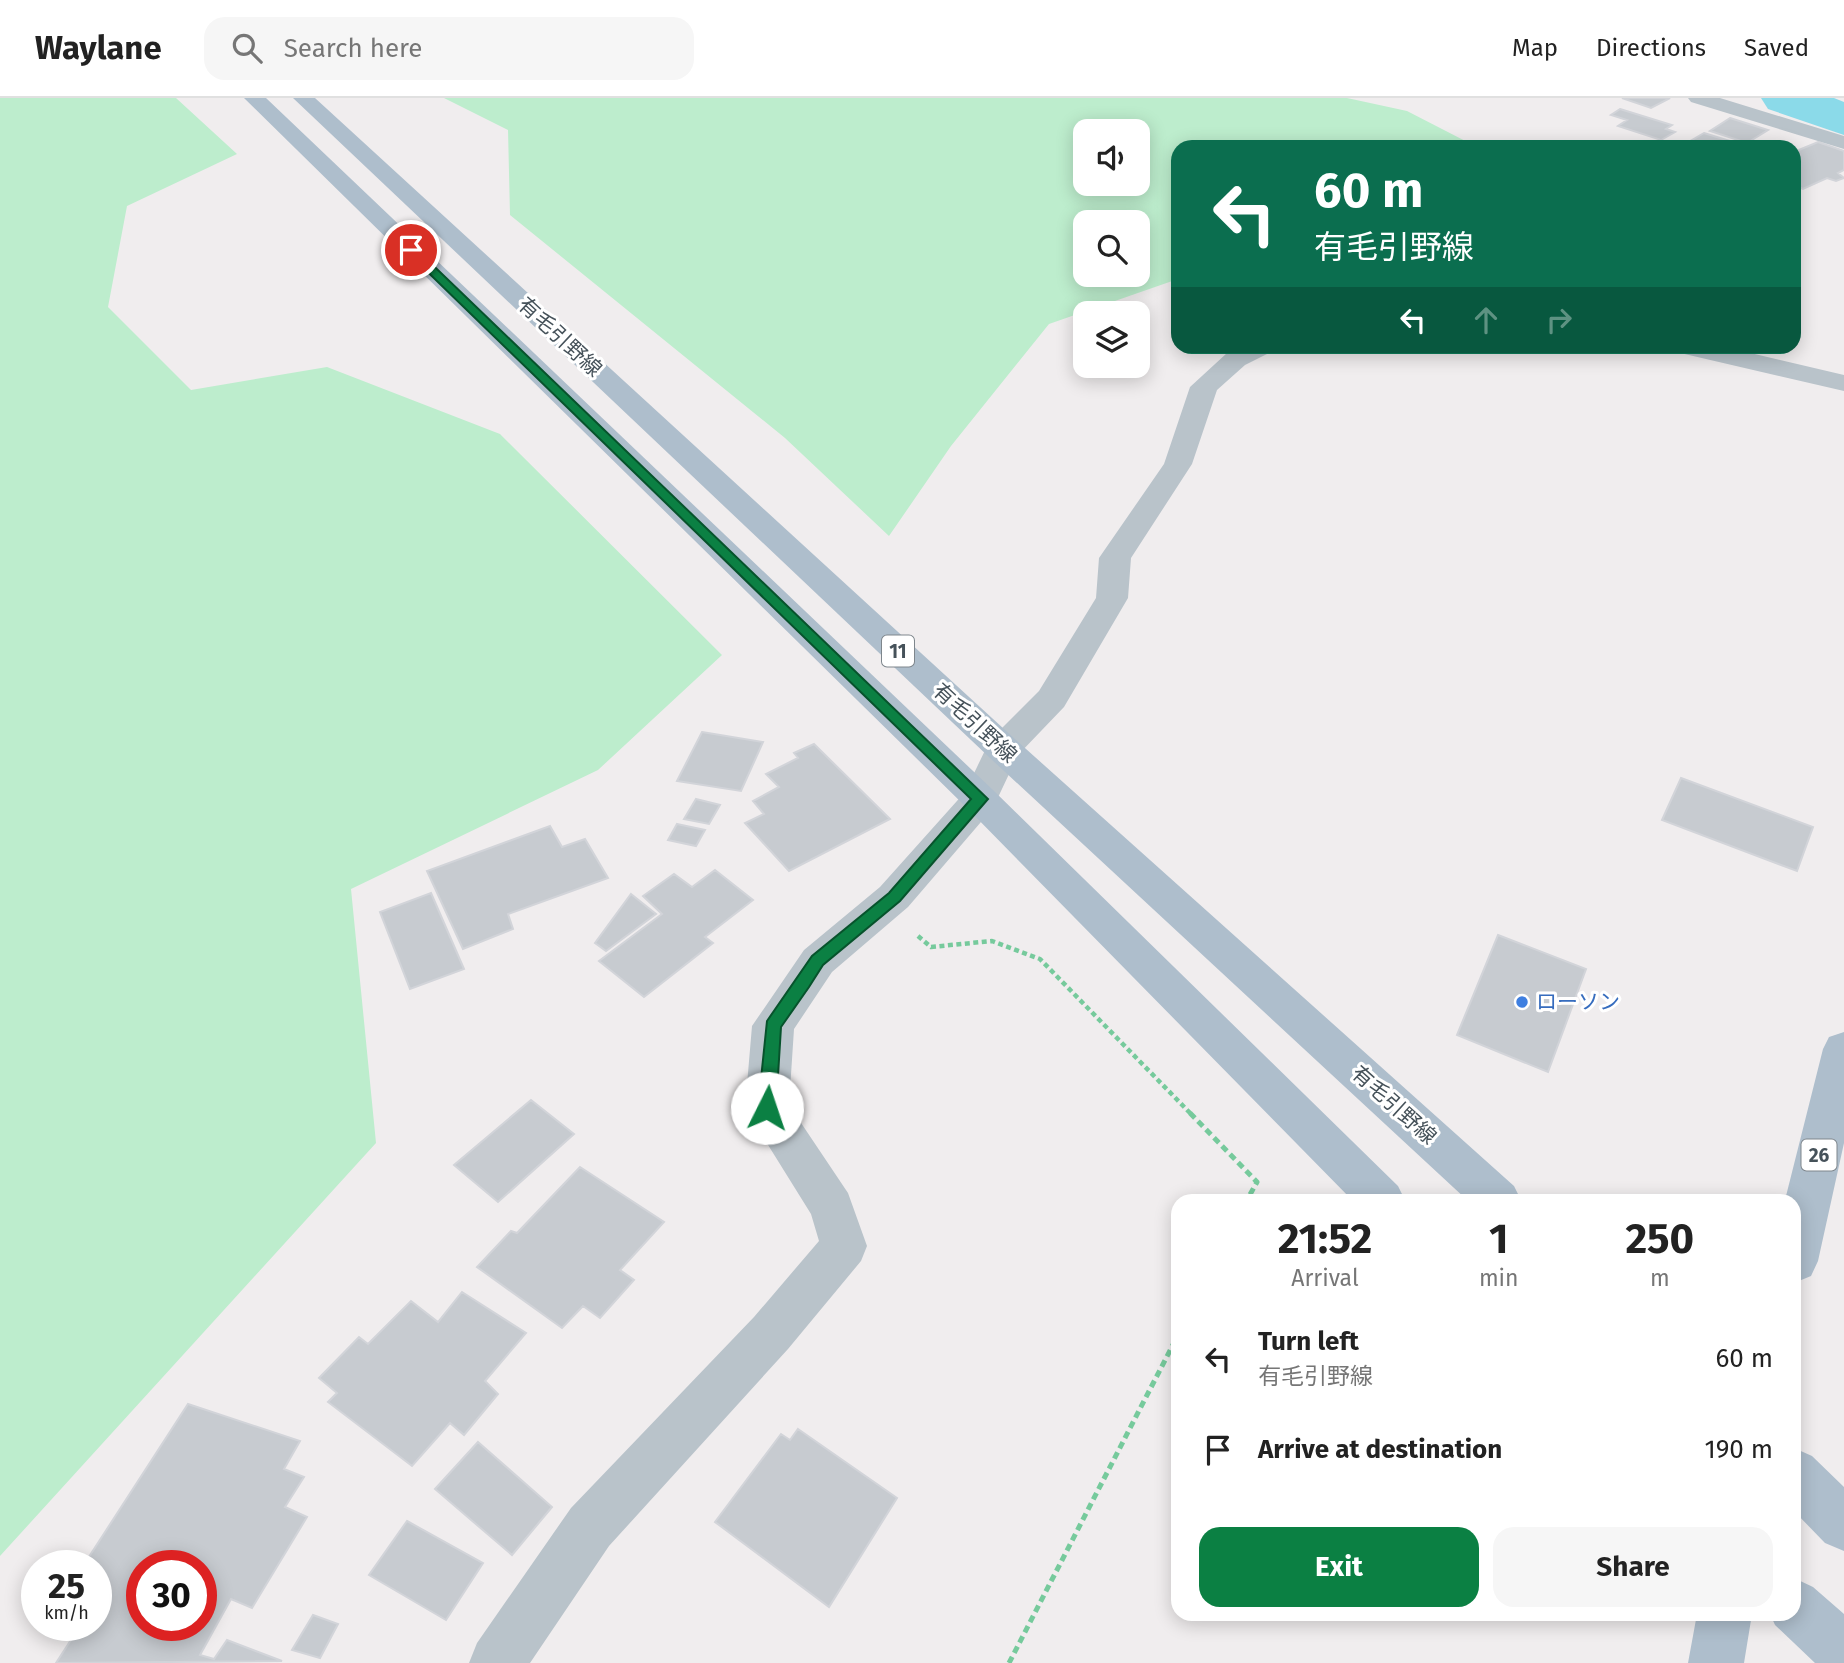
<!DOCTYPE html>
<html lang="en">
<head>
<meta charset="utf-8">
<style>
  body { margin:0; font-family:"Fira Sans","Noto Sans JP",sans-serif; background:#f6f6f6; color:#222; height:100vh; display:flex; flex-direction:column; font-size:26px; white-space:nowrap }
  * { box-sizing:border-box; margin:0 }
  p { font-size:23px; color:#767676 }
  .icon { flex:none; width:38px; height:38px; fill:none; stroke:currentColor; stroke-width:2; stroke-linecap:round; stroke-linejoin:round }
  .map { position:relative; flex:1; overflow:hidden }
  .panel { position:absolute; left:1171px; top:1096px; width:630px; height:427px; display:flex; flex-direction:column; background:#fff; border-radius:21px; box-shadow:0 4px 18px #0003 }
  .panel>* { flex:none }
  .top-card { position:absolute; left:1171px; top:42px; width:630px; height:214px; border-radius:21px; box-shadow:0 4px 18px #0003; background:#0b6e4f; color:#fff; overflow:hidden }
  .fabs { position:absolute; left:1073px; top:21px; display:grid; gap:14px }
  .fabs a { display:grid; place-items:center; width:77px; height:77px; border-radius:14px; background:#fff; box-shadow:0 4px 18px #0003; font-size:35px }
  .speed { position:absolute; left:21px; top:1452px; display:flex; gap:14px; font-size:35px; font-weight:700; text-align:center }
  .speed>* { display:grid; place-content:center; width:91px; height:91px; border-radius:50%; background:#fff; box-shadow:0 4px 18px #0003; line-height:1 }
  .speed small { font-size:18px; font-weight:400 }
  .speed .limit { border:10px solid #d22; background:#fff; color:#111 }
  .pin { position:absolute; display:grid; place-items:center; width:60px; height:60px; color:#fff; margin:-30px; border:4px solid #fff; border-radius:50%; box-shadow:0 2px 7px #0007 }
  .me { position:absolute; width:77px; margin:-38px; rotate:4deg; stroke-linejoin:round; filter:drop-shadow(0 0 5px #0008) }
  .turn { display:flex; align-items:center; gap:24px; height:147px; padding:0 28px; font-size:32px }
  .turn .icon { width:91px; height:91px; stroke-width:2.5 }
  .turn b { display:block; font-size:49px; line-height:60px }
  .lanes { display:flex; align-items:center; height:66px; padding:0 28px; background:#0003; justify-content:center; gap:35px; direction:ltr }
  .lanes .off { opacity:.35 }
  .eta { display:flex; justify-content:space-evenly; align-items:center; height:119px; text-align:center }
  .eta b { font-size:42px; font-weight:700; line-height:49px }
  .cta { display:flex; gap:14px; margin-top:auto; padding:14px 28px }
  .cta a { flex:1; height:80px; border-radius:21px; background:#0b8043; color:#fff; font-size:28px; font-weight:700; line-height:80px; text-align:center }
  .cta a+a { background:#f6f6f6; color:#222 }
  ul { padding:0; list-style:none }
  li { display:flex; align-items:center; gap:21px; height:91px; padding:0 28px }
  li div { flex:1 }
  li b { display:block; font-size:26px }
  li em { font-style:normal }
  header { display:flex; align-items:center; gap:42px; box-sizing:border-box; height:98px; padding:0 35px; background:#fff; border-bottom:2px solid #e0e0e0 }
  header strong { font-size:33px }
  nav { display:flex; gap:38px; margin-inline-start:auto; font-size:24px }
  .search { width:490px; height:63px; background:#f6f6f6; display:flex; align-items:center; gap:18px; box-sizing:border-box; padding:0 24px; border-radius:21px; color:#767676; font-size:26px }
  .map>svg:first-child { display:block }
</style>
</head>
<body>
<header>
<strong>Waylane</strong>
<div class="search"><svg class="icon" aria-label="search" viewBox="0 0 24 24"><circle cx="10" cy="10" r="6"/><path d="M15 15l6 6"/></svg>Search here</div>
<nav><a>Map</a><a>Directions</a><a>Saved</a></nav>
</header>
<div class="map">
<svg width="1844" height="1565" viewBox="0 0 1844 1565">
  <rect width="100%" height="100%" fill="#f0edee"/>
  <path fill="#bdedcd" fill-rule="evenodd" d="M0,0H176L237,56L127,108L108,209L191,292L327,269L500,336L722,557L598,672L351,791L376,1045L0,1458Z
    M444,0H1347L1407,13L1477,49H1178V181L1049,226L951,348L889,438L785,340L510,117L508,32ZM1085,33H1138V86H1085ZM1085,124H1138V177H1085Z"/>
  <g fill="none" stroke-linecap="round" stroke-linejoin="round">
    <path fill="#8bdae9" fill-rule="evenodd" d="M1761,0H1834L1844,4V37L1768,11Z"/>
  </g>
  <path fill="#c7cbd0" stroke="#d2d4d9" stroke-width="2" fill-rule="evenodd" d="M1622,0H1670L1651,10Z
    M1620,11L1672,27L1666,31L1675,34L1661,42L1618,28L1627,22L1611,17Z
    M1730,20L1768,32L1747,45L1710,33Z
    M1704,35L1746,48L1680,49Z
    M1818,44L1844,53V72L1838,75L1844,80L1836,83L1827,80L1803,91L1794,87V54Z
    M702,634L763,644L741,693L677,683Z
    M814,646L890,721L789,773L745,725L764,716L753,703L779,689L766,676L798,660L794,655Z
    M1681,680L1813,729L1797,773L1662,722Z
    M696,701L720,707L709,726L684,721Z
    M677,726L705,732L696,748L668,742Z
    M550,728L562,749L585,741L608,780L508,816L513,831L463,851L427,773Z
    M715,772L753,802L705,839L713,845L644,899L599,863L662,816L643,798L674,776L692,789Z
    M431,795L464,871L410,891L380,814Z
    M631,796L656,816L606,853L595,845Z
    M1498,837L1586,871L1548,974L1457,937Z
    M531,1002L574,1036L498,1104L454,1067Z
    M580,1069L664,1124L620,1172L634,1182L600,1220L583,1208L562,1230L477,1169L511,1133L517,1135Z
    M462,1194L526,1235L485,1283L498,1296L464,1337L450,1325L412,1368L328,1304L337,1295L319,1280L359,1239L368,1246L411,1203L438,1224Z
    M188,1306L300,1343L284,1371L304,1379L285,1409L307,1419L252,1510L231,1501L200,1557L214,1561L227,1542L282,1563L56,1565L80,1528H96V1468H83ZM142,1468H201V1528H142Z
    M798,1331L897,1400L829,1509L715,1424L781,1336L790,1342Z
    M478,1344L552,1409L512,1457L435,1391Z
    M407,1423L483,1465L446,1522L369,1477Z
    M313,1517L338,1526L320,1560L292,1552Z"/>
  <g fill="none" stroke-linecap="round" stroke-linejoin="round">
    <path stroke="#76ca9c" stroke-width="4.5" stroke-dasharray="5 3.5" stroke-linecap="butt" d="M918,838L931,849L992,843L1040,861L1192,1017"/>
    <path stroke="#76ca9c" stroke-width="5" stroke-dasharray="7 4.5" stroke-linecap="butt" d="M1190,1015L1257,1084L1247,1102
      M1009,1565L1178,1237"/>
    <path fill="#b9c3ca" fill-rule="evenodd" d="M1688,0H1720L1844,38V51L1691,4Z
      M1240,248H1275L1271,254L1245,267L1217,292L1192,366L1131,460L1128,500L1064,609L1018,657L993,710L908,809L832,874L794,931L789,1007L848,1095L867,1148L861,1163L788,1251L609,1448L530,1565H469L477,1545L571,1410L754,1219L819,1143L811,1116L745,1010L752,928L804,852L880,789L965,694L990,642L1039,593L1096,500L1099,460L1164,366L1190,289L1227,255Z
      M1672,248H1721L1844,277V293L1676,254Z"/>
    <path fill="#aebecc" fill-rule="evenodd" d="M244,0H266L993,692L1398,1088L1405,1102H1352L967,710Z
      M293,0H315L1016,642L1514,1088L1521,1102H1467L990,660Z
      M1844,934V1045L1818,1163L1811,1178L1794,1185V1102H1785L1823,951L1829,939Z
      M1794,1350L1812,1358L1844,1389V1453L1825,1445L1794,1413Z
      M1794,1480L1813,1489L1844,1516V1565H1815L1775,1527L1770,1516H1794Z
      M1697,1516H1752L1744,1565H1688Z"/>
  </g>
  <path fill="#0b8043" stroke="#07532c" stroke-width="2" d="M407,149H414L988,701L900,803L823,867L809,889L781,929L776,1010L773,1015L767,1018L760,1015L758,1010L767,923L812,858L889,795L971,701L407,154Z"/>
  <circle fill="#3f7fe0" stroke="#fff" stroke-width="2.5" cx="1522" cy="904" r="7"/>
  <g text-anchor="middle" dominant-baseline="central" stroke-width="6" stroke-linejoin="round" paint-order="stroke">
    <g fill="#fff" stroke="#7e868c" stroke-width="2">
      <rect x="882" y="537.5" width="32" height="31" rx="5"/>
      <rect x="1801.5" y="1041.5" width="35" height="31" rx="5"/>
    </g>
    <g font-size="19" font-weight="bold" fill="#46525a">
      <text x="898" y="553">11</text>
      <text x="1819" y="1057">26</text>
    </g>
    <g font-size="21" fill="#46525a" stroke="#fff">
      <text transform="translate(560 239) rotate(43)">有毛引野線</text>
      <text transform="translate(975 625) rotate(43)">有毛引野線</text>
      <text transform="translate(1394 1007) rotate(42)">有毛引野線</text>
    </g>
    <g font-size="21" fill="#366cbe" stroke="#fff" text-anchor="start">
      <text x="1536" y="904">ローソン</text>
    </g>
  </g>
</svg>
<div class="fabs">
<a><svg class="icon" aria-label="sound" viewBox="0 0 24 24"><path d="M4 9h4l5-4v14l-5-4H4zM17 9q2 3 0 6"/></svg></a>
<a><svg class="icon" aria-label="search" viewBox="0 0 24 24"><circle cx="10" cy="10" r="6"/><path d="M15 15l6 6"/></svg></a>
<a><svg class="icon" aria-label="layers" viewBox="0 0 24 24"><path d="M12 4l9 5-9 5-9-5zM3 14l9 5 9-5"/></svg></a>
</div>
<div class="speed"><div>25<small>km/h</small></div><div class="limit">30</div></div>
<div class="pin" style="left:411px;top:152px;background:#d93025"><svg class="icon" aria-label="arrive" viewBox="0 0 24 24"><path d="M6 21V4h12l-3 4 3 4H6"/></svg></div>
<svg class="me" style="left:767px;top:1010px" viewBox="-20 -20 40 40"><circle r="19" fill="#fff"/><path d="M0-13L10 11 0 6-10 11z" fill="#0b8043"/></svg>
<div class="top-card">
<div class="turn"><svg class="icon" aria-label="left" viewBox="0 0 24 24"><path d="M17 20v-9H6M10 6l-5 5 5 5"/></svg><div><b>60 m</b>有毛引野線</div></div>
<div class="lanes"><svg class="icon" aria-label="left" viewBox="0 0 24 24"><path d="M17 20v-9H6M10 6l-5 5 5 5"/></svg><svg class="icon off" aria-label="ahead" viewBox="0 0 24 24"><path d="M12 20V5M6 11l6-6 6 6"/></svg><svg class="icon off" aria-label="right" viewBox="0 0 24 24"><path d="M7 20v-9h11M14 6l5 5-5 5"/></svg></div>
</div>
<section class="panel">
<div class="eta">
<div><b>21:52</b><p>Arrival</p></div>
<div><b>1</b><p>min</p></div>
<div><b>250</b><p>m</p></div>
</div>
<ul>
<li><svg class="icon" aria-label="left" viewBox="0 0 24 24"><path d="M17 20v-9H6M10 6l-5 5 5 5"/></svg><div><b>Turn left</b><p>有毛引野線</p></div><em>60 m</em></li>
<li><svg class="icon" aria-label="arrive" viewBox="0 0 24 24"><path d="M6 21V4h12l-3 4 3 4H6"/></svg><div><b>Arrive at destination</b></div><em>190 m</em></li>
</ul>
<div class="cta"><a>Exit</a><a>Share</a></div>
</section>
</div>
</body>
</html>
